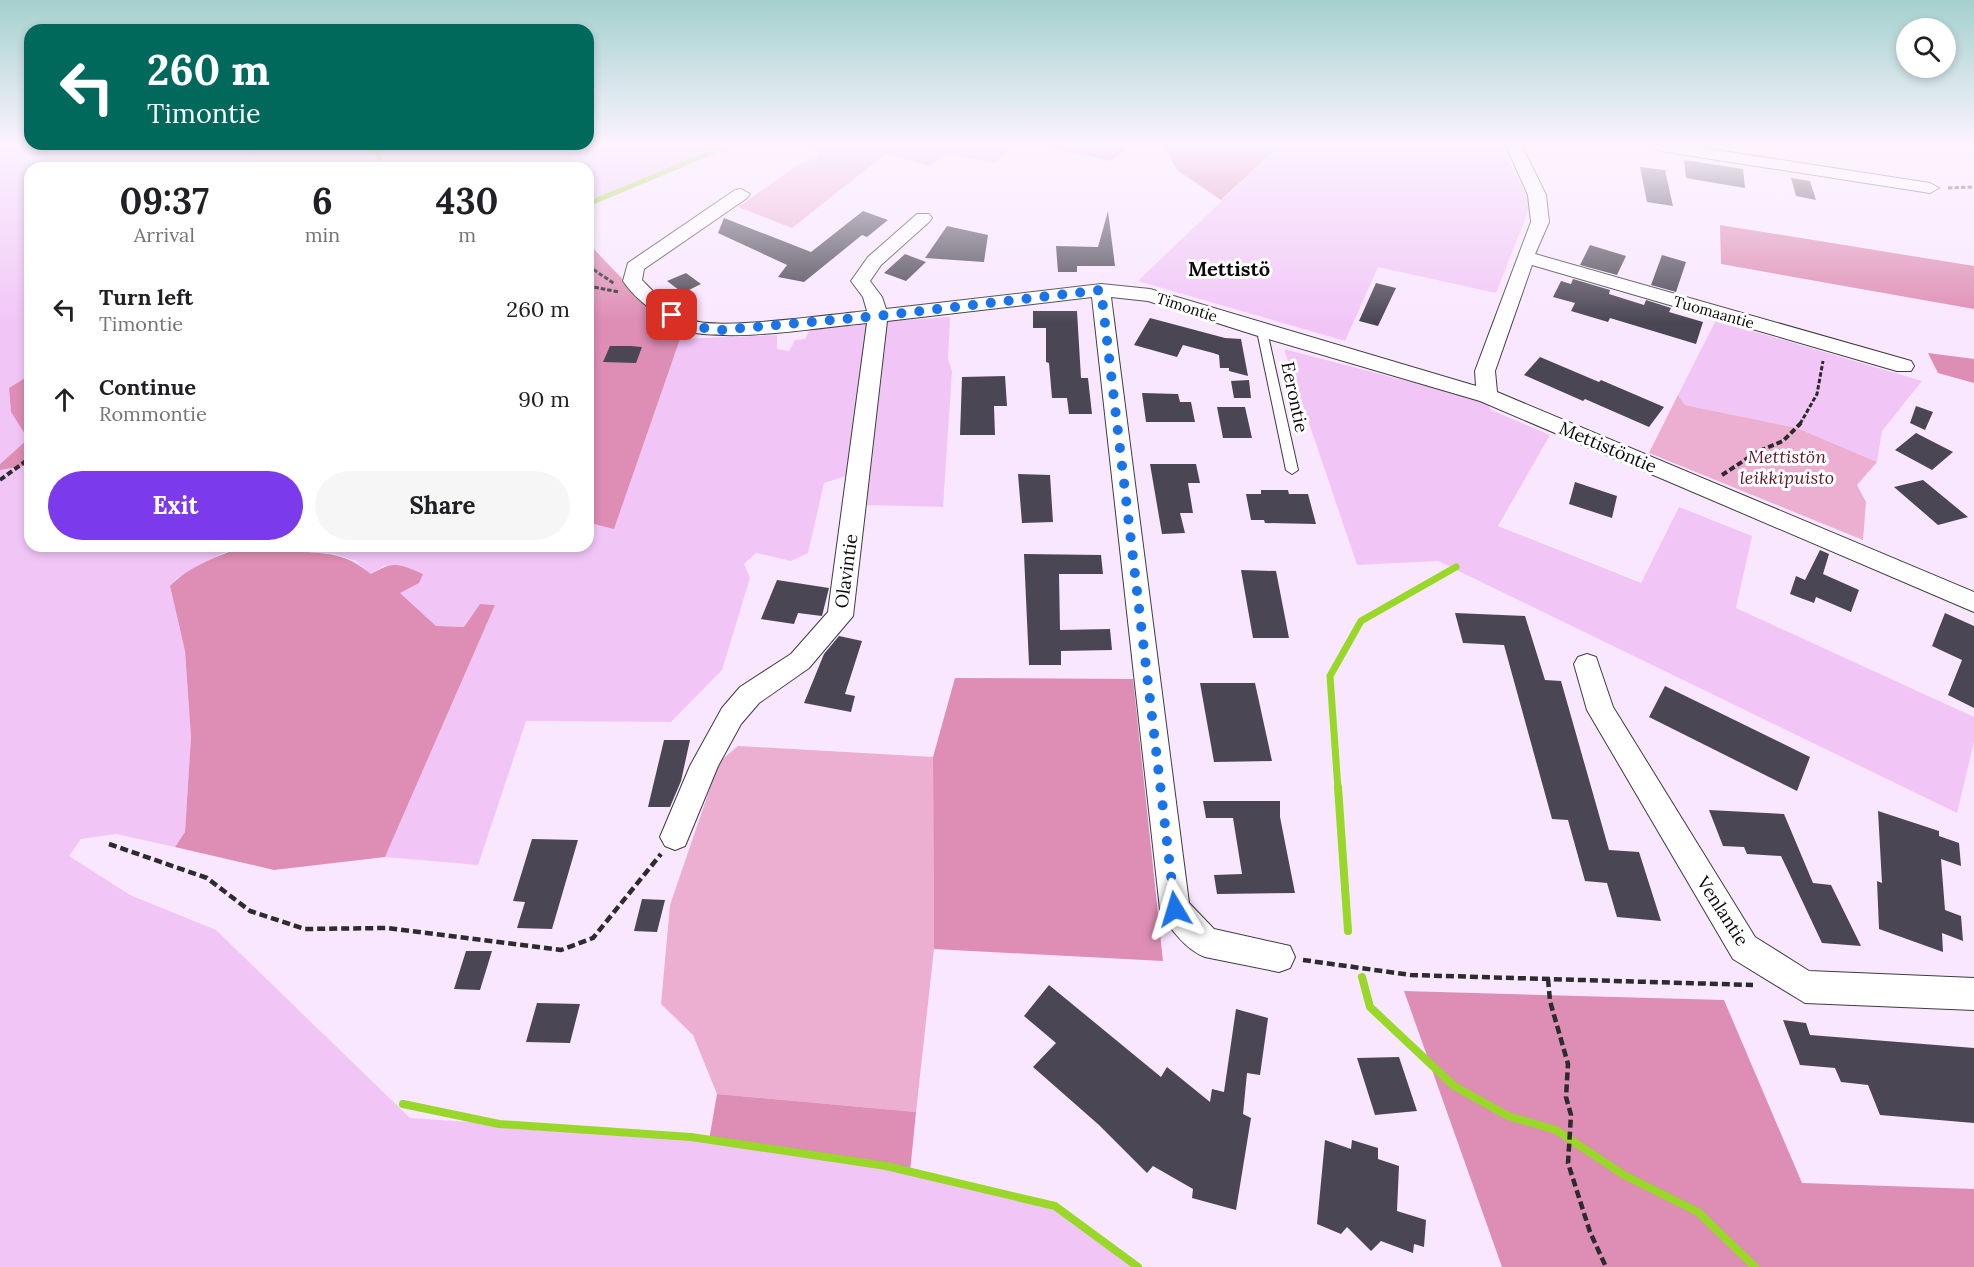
<!DOCTYPE html>
<html lang="en">
<head>
<meta charset="utf-8">
<style>
  body { margin:0; font-family:Lora,serif; background:#f6f6f6; color:#202124; height:100vh; display:flex; flex-direction:column; font-size:22px; white-space:nowrap }
  * { box-sizing:border-box; margin:0 }
  p { font-size:20px; color:#757577 }
  .icon { flex:none; width:33px; height:33px; fill:none; stroke:currentColor; stroke-width:2; stroke-linecap:round; stroke-linejoin:round }
  .map { position:relative; flex:1; overflow:hidden }
  .sheet { position:absolute; left:24px; top:162px; width:570px; height:390px; display:flex; flex-direction:column; background:#fff; border-radius:18px; box-shadow:0 3px 9px #0003 }
  .sheet>* { flex:none }
  .hud { position:absolute; left:24px; top:24px; width:570px; height:126px; border-radius:18px; box-shadow:0 3px 9px #0003; background:#00695c; color:#fff; overflow:hidden }
  .controls { position:absolute; left:1896px; top:18px; display:grid; gap:12px }
  .controls a { display:grid; place-items:center; width:60px; height:60px; border-radius:50%; background:#fff; box-shadow:0 3px 9px #0003; font-size:30px }
  .pin { position:absolute; display:grid; place-items:center; width:51px; height:51px; color:#fff; margin:-26px; border-radius:12px; box-shadow:0 3px 9px #0006 }
  .me { position:absolute; width:66px; margin:-33px; rotate:353deg; stroke-linejoin:round; filter:drop-shadow(0 0 4px #0008) }
  .turn { display:flex; align-items:center; gap:21px; height:126px; padding:0 24px; font-size:27px }
  .turn .icon { width:78px; height:78px; stroke-width:2.5 }
  .turn b { display:block; font-size:42px; line-height:51px }
  .eta { display:flex; justify-content:space-evenly; align-items:center; height:102px; text-align:center }
  .eta b { font-size:36px; font-weight:700; line-height:42px }
  .button { display:flex; gap:12px; margin-top:auto; padding:12px 24px }
  .button a { flex:1; height:69px; border-radius:36px; background:#7c3aed; color:#fff; font-size:24px; font-weight:700; line-height:69px; text-align:center }
  .button a+a { background:#f6f6f6; color:#202124 }
  ul { padding:0; list-style:none }
  li { display:flex; align-items:center; gap:18px; height:90px; padding:0 24px }
  li div { flex:1 }
  li b { display:block; font-size:22px }
  li em { font-style:normal }
  .map>svg:first-child { display:block }
</style>
</head>
<body>
<div class="map">
<svg width="1974" height="1267" viewBox="0 0 1974 1267">
  <rect width="100%" height="100%" fill="#f9e7ff"/>
  <path fill="#f1c6f7" d="M0,146H727L588,204V168H30V375L9,388L11,412L28,439L0,464Z
    M1279,146H1501L1531,204L1496,293L1378,267L1345,341L1138,281Z
    M950,317L948,359L952,371L943,507L862,505L866,470L824,483L808,553L791,561L756,553L744,564L750,578L722,670L671,722L526,721L478,865L385,857L495,605L480,604L464,627L436,626L400,593L385,565L371,574L356,561L334,554L307,552L309,546H588V519L594,524L614,528L680,339L777,335V349L789,351L795,340L805,339L812,326Z
    M1716,320L1922,381L1882,431L1877,462L1797,428L1685,405L1678,395Z
    M1284,349L1487,402L1491,410L1550,435L1498,526L1641,583L1679,507L1752,536L1736,608L1974,717V742L1957,813L1438,561L1357,565Z
    M30,465V546H244L221,554L176,579L170,586L185,651L191,737L185,832L175,847L116,834L81,839L69,856L130,895L216,930L410,1118L691,1137L886,1166L1055,1206L1138,1267H0V470Z"/>
  <path fill="#ecafd1" d="M802,146H1012L995,163L948,154L929,166L887,153L792,228L738,207L801,163L816,159L821,152Z
    M1678,395L1685,405L1797,428L1877,462L1857,485L1866,502L1863,540L1649,453Z
    M738,746L933,757L934,949L916,1112L717,1094L693,1035L661,1004L670,905L719,762Z"/>
  <path fill="#de8db4" d="M1044,146H1129L1111,161Z
    M1164,146H1279L1221,200L1177,170Z
    M1720,225L1974,266V309L1721,264Z
    M588,243L680,339L614,529L594,524L588,519Z
    M1928,353L1974,359V383L1938,373Z
    M30,375V465L0,470V464L28,439L11,412L9,388Z
    M244,546H309L307,552C335,554 349,556 371,574C395,560 399,564 423,574L419,583L400,593L436,626L464,627L480,604L495,605L385,857L274,870L175,847L185,832L191,737L185,651L170,586C189,566 219,556 244,546Z
    M955,678L1133,679L1163,961L934,949L933,757Z
    M1404,991L1724,1000L1802,1183L1974,1189V1267H1502Z
    M717,1094L916,1112L910,1172L709,1140Z"/>
  <g fill="none" stroke-linecap="round" stroke-linejoin="round">
    <path stroke="#99d729" stroke-width="5" d="M374,146L384,168
      M588,204L727,146"/>
    <path stroke="#99d729" stroke-width="7" d="M1338,789L1330,676L1361,621L1456,567"/>
    <path stroke="#99d729" stroke-width="8" d="M1338,787L1348,931
      M1362,977L1370,1007L1454,1086L1508,1116L1556,1130L1624,1175L1698,1212L1755,1267
      M403,1104L499,1124L691,1137L886,1166L1055,1206L1138,1267"/>
  </g>
  <path fill="#4b4654" d="M1684,160L1743,169L1745,188L1686,178Z
    M1640,167L1665,170L1673,206L1647,202Z
    M1791,178L1810,181L1816,200L1796,196Z
    M863,211L888,220L867,237L862,235L804,282L778,277L787,265L718,233L724,218L811,252Z
    M1108,211L1115,266H1077V272H1058L1056,246L1098,247Z
    M947,226L988,235L984,262L925,258Z
    M1590,245L1626,256L1617,275L1580,265Z
    M905,254L926,262L906,281L884,273Z
    M1662,255L1686,262L1676,292L1651,285Z
    M686,273L701,284L683,293L667,281Z
    M1573,279L1610,290L1609,294L1644,305L1646,300L1671,308L1669,312L1703,322L1696,344L1610,318L1608,322L1571,311L1575,303L1553,297L1561,281L1571,284Z
    M1376,283L1396,288L1378,326L1359,321Z
    M1033,311H1077L1081,378H1088L1092,414H1069L1067,398H1052L1049,363L1046,362V328H1033Z
    M1150,318L1225,338L1241,339L1248,376L1229,371V368H1220L1219,355L1213,353L1183,345L1177,357L1134,345Z
    M610,346H631L642,347L636,363L603,362Z
    M1540,357L1599,382L1601,380L1664,407L1649,427L1585,399L1583,401L1524,375Z
    M1005,376L1007,406H994L995,435H960L962,377Z
    M1249,380L1251,398H1234L1231,381Z
    M1142,393L1178,394L1180,402H1191L1195,422H1146Z
    M1916,406L1933,412L1925,430L1910,423Z
    M1217,407H1245L1252,438H1223Z
    M1916,433L1953,452L1932,470L1895,450Z
    M1150,464H1196L1200,483H1188L1193,513H1180L1185,533L1162,534Z
    M1018,474L1050,475L1053,522L1022,523Z
    M1923,480L1968,517L1938,525L1894,487Z
    M1575,482L1617,496L1612,518L1569,504Z
    M1261,490H1288L1289,494H1308L1316,524L1265,523L1264,520H1251L1246,494H1261Z
    M1820,550L1829,554L1823,574L1859,590L1851,612L1816,597L1814,603L1790,594L1796,576L1805,580Z
    M1024,554L1101,555L1103,574H1059L1060,630L1110,629L1112,650L1061,651V665H1029Z
    M1241,570L1276,571L1289,638H1253Z
    M777,580L829,588L822,616L798,613L794,624L761,619Z
    M1455,613L1525,616L1545,680L1561,681L1609,850L1639,852L1661,921L1617,917L1607,883L1585,881L1568,820L1552,819L1504,645L1463,643Z
    M1945,613L1974,626V708L1948,695L1962,660L1932,646Z
    M839,636L862,641L845,694L855,696L851,712L804,703L824,654Z
    M1200,683H1255L1272,761L1214,762Z
    M1665,686L1810,757L1797,791L1649,717Z
    M664,740H690L681,781L670,807H648Z
    M1203,801H1280V817L1295,893L1217,894L1214,875L1242,874L1233,818H1206Z
    M1709,810L1784,814L1813,883L1831,885L1861,946L1822,943L1781,856L1747,854L1744,847L1723,846Z
    M1878,811L1939,831V836L1959,843L1961,866L1941,859L1945,910L1961,916L1963,941L1942,933L1943,952L1879,929L1877,881L1882,883Z
    M532,839L578,840L552,929L517,928L525,902L513,901Z
    M642,899L665,900L657,932L634,931Z
    M466,951H492L480,990L454,989Z
    M1049,985L1161,1077L1167,1067L1210,1102L1212,1089L1224,1092L1236,1009L1268,1018L1260,1075L1247,1073L1243,1114L1251,1118L1236,1210L1192,1198L1193,1189L1153,1166L1147,1173L1099,1125L1033,1067L1056,1043L1024,1016Z
    M537,1003L580,1004L570,1043L526,1042Z
    M1783,1020L1806,1023L1810,1035L1974,1048V1123L1880,1115L1868,1085L1841,1082L1835,1068L1800,1065Z
    M1399,1057L1417,1111L1375,1115L1357,1058Z
    M1325,1140L1351,1149L1352,1140L1378,1148V1159L1399,1166L1397,1211L1426,1220L1424,1247L1414,1244L1413,1253L1381,1241L1371,1251L1347,1227L1341,1234L1317,1224Z"/>
  <g fill="none" stroke-linecap="round" stroke-linejoin="round">
    <g stroke="#3d3d3d" stroke-width="2">
      <path id="lane" d="M1262,328L1267,331L1298,470L1292,474L1286,470L1257,331Z"/>
    </g>
    <g stroke="#3d3d3d" stroke-width="2">
      <path id="street" d="M1506,146H1522L1546,195L1549,222L1535,254L1911,361L1914,366L1911,371H1897L1532,265L1495,371L1497,392L1974,592V612L1480,401L1255,335L1148,301L1111,297L1189,903L1214,929L1290,946L1295,957L1290,968L1279,972L1205,957C1186,950 1168,927 1160,909L1092,297L887,321L853,616L809,668L759,703L741,724L718,766L685,846L675,850L665,846L660,837L690,766L722,708L740,687L791,654L828,612L867,323C813,328 731,343 680,330C660,315 637,302 623,281L628,263L735,190L741,189L750,194L747,198L644,269L642,280C653,292 677,314 692,320C717,331 833,314 867,311L863,297L851,281L868,257L917,214H929L932,218L929,222L881,265L870,281L882,297L886,309L1101,284L1150,289L1476,386L1475,371L1531,222L1528,195Z
        M1652,146H1690L1930,183L1939,188L1930,193L1660,151Z
        M1587,654L1596,657L1613,707L1755,937L1809,971L1974,978V1010L1805,1003L1733,959L1587,710L1574,664L1578,657Z"/>
    </g>
    <path stroke="#2c2c2c" stroke-width="3" stroke-dasharray="4.5 2" stroke-linecap="butt" d="M1948,188L1974,187
      M588,266L615,284
      M588,286L619,292
      M1800,424L1817,394L1823,361"/>
    <path stroke="#2c2c2c" stroke-width="4" stroke-dasharray="6 3" stroke-linecap="butt" d="M1722,475L1757,452L1783,441L1801,423
      M0,480L30,458"/>
    <path stroke="#2c2c2c" stroke-width="4.5" stroke-dasharray="8 4" stroke-linecap="butt" d="M109,844L207,878L250,911L305,929L387,928L561,950L593,938L661,854
      M1303,960L1411,975L1753,985
      M1548,979L1550,1001L1568,1064L1566,1097L1571,1115L1568,1163L1590,1232L1606,1267"/>
    <use href="#lane" fill="#fff" fill-rule="evenodd"/>
    <use href="#street" fill="#fff" fill-rule="evenodd"/>
  </g>
  <linearGradient id="sky" x2="0" y2="1"><stop stop-color="#a4d0ce"/><stop offset="0.45" stop-color="#fcf4ff"/><stop offset="1" stop-color="#fcf4ff" stop-opacity="0"/></linearGradient>
  <rect width="1974" height="323" fill="url(#sky)"/>
  <g fill="none" stroke-linecap="round" stroke-linejoin="round">
    <path stroke="#1a73e8" stroke-width="10" stroke-dasharray="0 18" d="M672,315L687,326L721,330L878,316L1101,290L1175,909"/>
  </g>
  <g text-anchor="middle" dominant-baseline="central" stroke-width="6" stroke-linejoin="round" paint-order="stroke">
    <g font-size="15" fill="#0a0a0a" stroke="#fff">
      <text transform="translate(1187 307) rotate(18)">Timontie</text>
      <text transform="translate(1714 312) rotate(16)">Tuomaantie</text>
    </g>
    <g font-size="18" fill="#0a0a0a" stroke="#fff">
      <text transform="translate(1295 397) rotate(78)">Eerontie</text>
      <text transform="translate(1608 447) rotate(23)">Mettistöntie</text>
      <text transform="translate(846 571) rotate(-82)">Olavintie</text>
      <text transform="translate(1723 911) rotate(57)">Venlantie</text>
    </g>
    <g font-size="18" font-style="italic" fill="#65172a" stroke="#fff">
      <text x="1787" y="456">Mettistön<tspan x="1787" dy="21">leikkipuisto</tspan></text>
    </g>
    <g font-size="20" font-weight="bold" fill="#0a0a0a" stroke="#fff">
      <text x="1229" y="268">Mettistö</text>
    </g>
  </g>
</svg>
<div class="controls">
<a><svg class="icon" aria-label="search" viewBox="0 0 24 24"><circle cx="10" cy="10" r="6"/><path d="M15 15l6 6"/></svg></a>
</div>
<div class="pin" style="left:672px;top:315px;background:#d93025"><svg class="icon" aria-label="arrive" viewBox="0 0 24 24"><path d="M6 21V4h12l-3 4 3 4H6"/></svg></div>
<svg class="me" style="left:1175px;top:909px" viewBox="-20 -20 40 40"><path d="M0-17L14 15 0 8-14 15z" fill="#1a73e8" stroke="#fff" stroke-width="4"/></svg>
<div class="hud">
<div class="turn"><svg class="icon" aria-label="left" viewBox="0 0 24 24"><path d="M17 20v-9H6M10 6l-5 5 5 5"/></svg><div><b>260 m</b>Timontie</div></div>
</div>
<section class="sheet">
<div class="eta">
<div><b>09:37</b><p>Arrival</p></div>
<div><b>6</b><p>min</p></div>
<div><b>430</b><p>m</p></div>
</div>
<ul>
<li><svg class="icon" aria-label="left" viewBox="0 0 24 24"><path d="M17 20v-9H6M10 6l-5 5 5 5"/></svg><div><b>Turn left</b><p>Timontie</p></div><em>260 m</em></li>
<li><svg class="icon" aria-label="ahead" viewBox="0 0 24 24"><path d="M12 20V5M6 11l6-6 6 6"/></svg><div><b>Continue</b><p>Rommontie</p></div><em>90 m</em></li>
</ul>
<div class="button"><a>Exit</a><a>Share</a></div>
</section>
</div>
</body>
</html>
